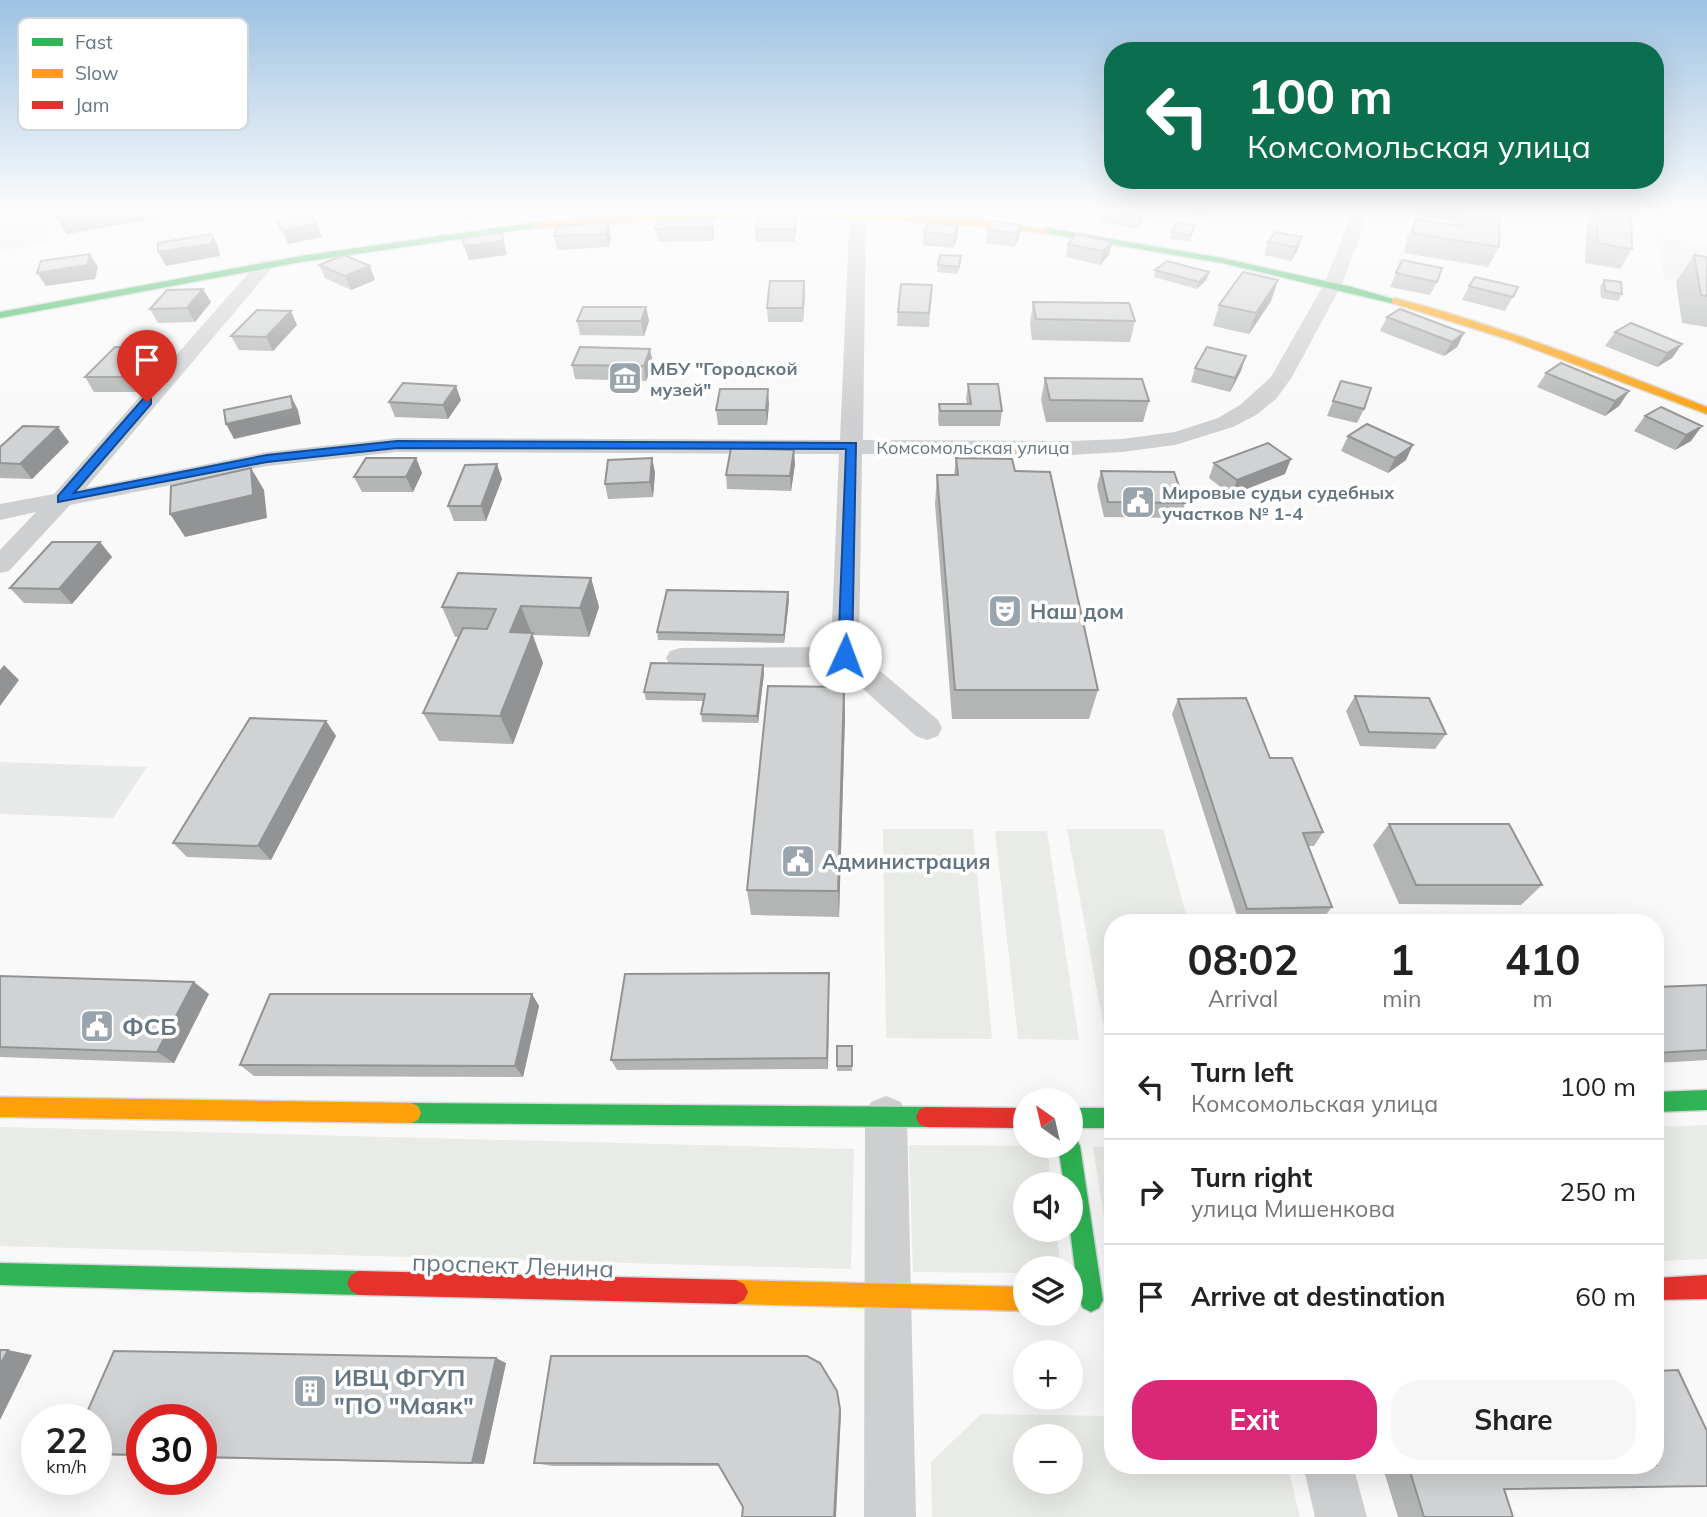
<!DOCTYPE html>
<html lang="en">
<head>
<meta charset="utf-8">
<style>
  body { margin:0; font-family:Mulish,sans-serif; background:#f6f6f6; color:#222; height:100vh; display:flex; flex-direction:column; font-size:26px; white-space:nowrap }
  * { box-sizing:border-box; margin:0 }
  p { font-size:23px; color:#767676 }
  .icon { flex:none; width:38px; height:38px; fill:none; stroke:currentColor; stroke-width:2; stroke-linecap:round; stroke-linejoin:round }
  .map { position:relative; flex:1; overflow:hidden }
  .details { position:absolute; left:1104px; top:914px; width:560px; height:560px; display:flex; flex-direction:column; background:#fff; border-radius:28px; box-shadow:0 7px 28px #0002 }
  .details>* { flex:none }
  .top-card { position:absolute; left:1104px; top:42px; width:560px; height:147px; border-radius:28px; box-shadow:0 7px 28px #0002; background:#0b6e4f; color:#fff; overflow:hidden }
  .needle { width:46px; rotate:326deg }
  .fabs { position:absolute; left:1013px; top:1088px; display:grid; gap:14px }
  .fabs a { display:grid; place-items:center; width:70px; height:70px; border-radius:50%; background:#fff; box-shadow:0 7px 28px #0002; font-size:35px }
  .speed { position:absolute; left:21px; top:1404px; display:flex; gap:14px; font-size:35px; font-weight:700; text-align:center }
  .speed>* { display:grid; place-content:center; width:91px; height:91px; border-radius:50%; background:#fff; box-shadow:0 7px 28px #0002; line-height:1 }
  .speed small { font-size:18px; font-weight:400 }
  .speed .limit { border:10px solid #d22; background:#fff; color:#111 }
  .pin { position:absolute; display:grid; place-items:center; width:60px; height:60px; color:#fff; margin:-72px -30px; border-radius:50% 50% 50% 0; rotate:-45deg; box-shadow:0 0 7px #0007 }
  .pin .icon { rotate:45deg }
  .me { position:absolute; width:77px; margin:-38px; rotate:2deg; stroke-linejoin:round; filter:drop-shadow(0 0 5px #0008) }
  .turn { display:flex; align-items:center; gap:24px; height:147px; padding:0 28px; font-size:32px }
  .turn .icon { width:91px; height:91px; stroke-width:2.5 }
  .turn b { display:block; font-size:49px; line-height:60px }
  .eta { display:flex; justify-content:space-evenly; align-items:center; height:119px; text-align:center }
  .eta b { font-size:42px; font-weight:700; line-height:49px }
  .action { display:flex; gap:14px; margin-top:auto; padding:14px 28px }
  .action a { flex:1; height:80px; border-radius:28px; background:#db2777; color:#fff; font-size:28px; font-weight:700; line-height:80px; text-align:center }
  .action a+a { background:#f6f6f6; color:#222 }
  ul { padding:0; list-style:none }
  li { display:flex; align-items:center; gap:21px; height:105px; padding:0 28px; border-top:2px solid #e0e0e0 }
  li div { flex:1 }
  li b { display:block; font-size:26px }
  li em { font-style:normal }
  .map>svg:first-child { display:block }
</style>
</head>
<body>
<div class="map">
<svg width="1707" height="1517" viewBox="0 0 1707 1517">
  <rect width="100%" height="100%" fill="#f9f9f9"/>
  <path fill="#e8e9e9" d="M0,762L147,767L113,818L0,814Z"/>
  <path fill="#e8ebe6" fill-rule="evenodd" d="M0,209H47L48,243L0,251Z
    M1656,237L1707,244V286L1665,279Z
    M883,829H973L992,1039L886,1038Z
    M1067,829H1163L1188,922H1113V1039H1106Z
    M995,831H1047L1079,1040L1018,1039Z
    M1707,1125V1259L1656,1261V1127Z
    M0,1127L854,1149L851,1269L0,1246Z
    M909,1145L1047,1146L1051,1185H1026V1230H1056L1061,1269H1026L1025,1273L913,1272Z
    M1113,1146V1276L1093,1147Z
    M981,1414L1113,1416V1465H1284L1289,1472L1300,1517H932L931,1462ZM1026,1437H1071V1482H1026Z"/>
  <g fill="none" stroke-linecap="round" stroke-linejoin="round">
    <g stroke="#d5d6d7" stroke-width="3">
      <path id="fast" d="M538,222L542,225L541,227L301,262L0,318V312L301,256Z
        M1047,228L1222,258L1352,287L1400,301L1395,304L1222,263L1044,233L1043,231Z
        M1707,1090V1110L1656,1112V1092Z
        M411,1103L926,1107L933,1110L936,1117L933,1124L926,1127L411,1123L404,1120L401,1113L404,1106Z
        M1071,1108H1113V1128H1071Z
        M1071,1136L1076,1139L1080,1146L1103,1300L1099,1308L1091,1312L1083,1308L1079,1300L1070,1230L1071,1185H1064L1058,1146H1071Z
        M0,1263L359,1271L367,1275L371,1283L367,1291L359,1295L0,1285Z"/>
    </g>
    <g stroke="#d5d6d7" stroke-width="3">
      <path id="slow" d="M792,211L920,215L984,220L1051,231L1047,234C877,212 709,214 538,228L534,225L538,222L665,214Z
        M1395,298C1502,326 1605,367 1707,407V414L1510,340L1392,303V299Z
        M0,1097L411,1103L418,1106L421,1113L418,1120L411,1123L0,1117Z
        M736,1280L1026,1287V1311L736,1304L728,1300L724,1292L728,1284Z"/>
    </g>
    <g stroke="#d5d6d7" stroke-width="3">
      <path id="jam" d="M926,1107L1026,1108V1128L926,1127L919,1124L916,1117L919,1110Z
        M359,1271L736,1280L744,1284L748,1292L744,1300L736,1304L359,1295L351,1291L347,1283L351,1275Z
        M1707,1275V1299L1656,1300V1278Z"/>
    </g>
    <path fill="#cecfd0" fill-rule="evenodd" d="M850,209H866L863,440L1071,441L1122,439L1175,432L1218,418L1240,405L1271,377L1324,284L1354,209H1370L1342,284L1292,377L1276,399L1256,415L1233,427L1175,445L1122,452L1071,455L862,454L859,653L938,720L942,728L938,736L927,740L916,736L838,667L680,668L670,665L666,658L670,651L680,648L831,647L839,454L397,452L267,466L70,505L9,571L0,573V550L36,512L0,520V504L54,494L259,261L265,260L274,265L271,269L86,488L267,452L397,438L840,440Z
      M886,1096L901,1102L907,1117L916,1517H864L865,1117L871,1102Z
      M1303,1465H1353L1367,1517H1315Z"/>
    <use href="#fast" fill="#30b455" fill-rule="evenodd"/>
    <use href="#slow" fill="#ff9f0a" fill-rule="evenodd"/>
    <use href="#jam" fill="#e5322d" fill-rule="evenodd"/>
  </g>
  <path fill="#b3b5b5" d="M1027,209H1071L1067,217L1027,211Z
    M1101,209H1146L1144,219L1138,229L1099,222Z
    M1190,209H1210L1206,221L1187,218Z
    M1240,209H1265L1263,213Z
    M1415,209H1500L1499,247L1488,267L1404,253L1407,238L1415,219L1455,225V221L1413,215Z
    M1594,209H1663L1660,214L1632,211V249L1620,269L1585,263L1587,221Z
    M1702,209H1707V217Z
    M796,218V231L794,242H756L755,229Z
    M712,219L714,232L713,241L658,242L655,229Z
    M608,223L611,237L609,247L557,250L554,236Z
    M1021,225L1019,238L1014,247L986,243L987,230Z
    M1195,225L1190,242L1171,239L1172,232Z
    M958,226L957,239L953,248L923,245L924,232Z
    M1302,237L1297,251L1291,261L1264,255L1268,242Z
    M1112,242L1109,255L1100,265L1066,257L1068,244Z
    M1694,255L1707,257V327L1682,323L1676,282Z
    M1402,260L1437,282L1430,295L1390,287Z
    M960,263L958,274L937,272L938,265Z
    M319,265L375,280L351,290L325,278Z
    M1155,270L1209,272L1207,279L1197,289L1154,277Z
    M1278,280L1271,301L1249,334L1213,326L1219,305Z
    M1604,280L1622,294L1618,301L1601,298L1600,286Z
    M804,281L803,322H768L767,308Z
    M932,285L929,327L897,326L898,312Z
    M1469,286L1518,287L1505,311L1462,300Z
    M211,302L195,322L158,323L150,309Z
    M1033,302L1135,321L1130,342L1032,340L1030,323Z
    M646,307L649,321L644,336L580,335L577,321Z
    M1387,317L1464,333L1457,347L1444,356L1380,331Z
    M297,325L273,351L239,350L231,336Z
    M1615,332L1682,344L1672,358L1657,367L1605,346Z
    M164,361L136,392H94L85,377Z
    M653,363L646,381L575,379L572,365Z
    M1195,368L1241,371L1230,392L1191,382Z
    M1546,373L1629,391L1619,406L1605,416L1537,387Z
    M1045,378L1149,401L1143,422H1046L1041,400Z
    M1341,381L1364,409L1357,423L1327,416Z
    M968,384L1002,411L1000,426H939L938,419L939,404H967L966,399Z
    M461,400L448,419L395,417L389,402Z
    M769,404L767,425H718L716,410Z
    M1661,407L1691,441L1675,450L1634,431L1645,416Z
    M1348,436L1406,460L1388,473L1341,451Z
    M69,442L32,479L0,478V447Z
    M416,458L422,473L413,492H362L354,477Z
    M652,458L655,473L653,497L608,499L605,484Z
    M956,458L1015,471L1098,690L1089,719H952L935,504L937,475H954Z
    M1214,463L1285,474L1231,495L1209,478Z
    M795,464L791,491L727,489L726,475Z
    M1101,471L1185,503L1180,518L1104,517L1097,486Z
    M502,479L486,521H454L448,506Z
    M100,542L112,557L72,604L24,603L10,588Z
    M591,578L599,607L589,637L533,635L543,663L513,744L439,741L423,713L459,637H455L442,607Z
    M788,592L789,600L784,643L658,640L657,632Z
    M763,665L764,673L758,723L702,722L701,714L703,701L646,700L644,692Z
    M844,687L845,716L839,917L751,915L747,890Z
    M1355,696L1446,734L1435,749L1360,746L1346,711Z
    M1178,699L1270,758L1323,832L1314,846H1308L1332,907L1322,920L1239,922L1172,714Z
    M326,721L336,736L271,860L187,857L173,843Z
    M1389,824L1542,885L1521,905L1399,904L1373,845Z
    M829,973L828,1069L617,1070L611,1060Z
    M0,976L209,994L174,1063L0,1057Z
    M1707,985V1060L1656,1063V987Z
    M532,994L539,1006L523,1077L254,1076L240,1065Z
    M837,1046H852V1071H837Z
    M506,1363L484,1464L201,1458V1419H142V1456L96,1455V1419Z
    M841,1414L743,1507L719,1466H553L534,1463Z
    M1382,1465H1656L1504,1489L1513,1517H1398Z"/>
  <path fill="#929394" d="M84,209H213L67,234L55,214Z
    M461,209H501L502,214L464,219Z
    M1145,209H1146L1144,219L1138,229L1141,216Z
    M796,218V231L794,242V229Z
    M712,219L714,232L713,241L711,227Z
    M608,223L611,237L609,247L606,234Z
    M317,224L322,237L288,244L282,231Z
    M1021,225L1019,238L1014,247L1016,233Z
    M958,226L957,239L953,248L954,235Z
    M502,233L507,255L469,260L464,246Z
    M212,234L218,247L220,256L166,266L158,252Z
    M1302,237L1297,251L1291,261L1296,247Z
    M1112,242L1109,255L1100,265L1103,251Z
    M90,254L98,267L95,279L46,286L37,273Z
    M370,266L375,280L351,290L345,276Z
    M1209,272L1207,279L1197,289L1199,282Z
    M1278,280L1271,301L1249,334L1256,313Z
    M804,281L805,295L803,322V308Z
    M203,289L211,302L195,322L187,308Z
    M646,307L649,321L644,336L641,321Z
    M291,311L297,325L273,351L266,337Z
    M1464,333L1457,347L1444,356L1452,342Z
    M1682,344L1672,358L1657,367L1667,353Z
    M156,347L164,361L136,392L127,377Z
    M650,349L653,363L646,381L644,366Z
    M1246,356L1241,371L1230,392L1235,378Z
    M456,386L461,400L448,419L443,405Z
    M768,389L769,404L767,425L766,410Z
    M1629,391L1619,406L1605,416L1615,401Z
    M291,396L298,410L301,424L234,439L226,424Z
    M1702,426L1691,441L1675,450L1686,435Z
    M58,427L69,442L32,479L20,464Z
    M1413,445L1406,460L1388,473L1395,458Z
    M794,450L795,464L791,491L790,476Z
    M416,458L422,473L413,492L406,477Z
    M652,458L655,473L653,497L650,482Z
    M1291,459L1285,474L1231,495L1237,480Z
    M497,464L502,479L486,521L481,506Z
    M251,468L264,490L267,518L185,537L170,514Z
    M100,542L112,557L72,604L59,589Z
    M591,578L599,607L589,637L580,608Z
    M788,592L789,600L784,643V635Z
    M521,606L543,663L513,744L500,716L510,632Z
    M4,665L19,680L0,706V670Z
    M763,665L764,673L758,723L757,716Z
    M844,687L845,716L839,917L838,891Z
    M326,721L336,736L271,860L258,846Z
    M829,973V985L828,1069L827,1058Z
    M194,982L209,994L174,1063L157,1052Z
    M532,994L539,1006L523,1077L515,1066Z
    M8,1350L32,1355L0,1420V1365Z
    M496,1358L506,1363L484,1464L472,1463Z
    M840,1409L841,1414L836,1517H834Z"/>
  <path fill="#d0d2d3" stroke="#929394" stroke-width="2" d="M56,209H84L55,214Z
    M1101,209H1145L1141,216Z
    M1190,209H1209L1207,215L1188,212Z
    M1463,209H1500L1499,247L1412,233L1415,219L1461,226Z
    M1598,209H1631L1632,249L1597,243Z
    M312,215L317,224L282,231L278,222Z
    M758,218H796L794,229H755Z
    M712,219L711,227L655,229L657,220Z
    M992,221L1021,225L1016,233L987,230Z
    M608,223L606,234L554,236L557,226Z
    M928,223L958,226L954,235L924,232Z
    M1176,223L1195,225L1191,235L1172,232Z
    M1275,232L1302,237L1296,247L1268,242Z
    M502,233L503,241L464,246L463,238Z
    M212,234L213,243L158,252V243Z
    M1077,234L1112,242L1103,251L1068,244Z
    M90,254L87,265L37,273L41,261Z
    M344,255L370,266L345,276L319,265Z
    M940,255L961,256L959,267L938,265Z
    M1694,255L1707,257V296L1701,295Z
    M1402,260L1442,268L1437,282L1396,273Z
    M1167,261L1209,272L1199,282L1155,270Z
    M1243,272L1278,280L1256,313L1219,305Z
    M1475,277L1518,287L1513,297L1469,286Z
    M1604,280L1621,282L1622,294L1605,291Z
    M770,281H804L803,308H767Z
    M901,284L932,285L929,313L898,312Z
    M203,289L187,308L150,309L167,290Z
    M1033,302L1129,303L1135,321L1036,319Z
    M583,307H646L641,321H577Z
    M1400,309L1464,333L1452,342L1387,317Z
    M257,310L291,311L266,337L231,336Z
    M1631,323L1682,344L1667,353L1615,332Z
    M115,347H156L127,377H85Z
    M580,347L650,349L644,366L572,365Z
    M1207,347L1246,356L1235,378L1195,368Z
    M1561,363L1629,391L1615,401L1546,373Z
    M1045,378L1142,379L1149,401L1050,400Z
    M1341,381L1371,388L1364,409L1333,401Z
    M403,383L456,386L443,405L389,402Z
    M968,384H998L1002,411H940L939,404H971Z
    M720,389H768L766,410H716Z
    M291,396L293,409L226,424L224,410Z
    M1661,407L1702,426L1686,435L1645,416Z
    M1367,424L1413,445L1395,458L1348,436Z
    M23,426L58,427L20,464L0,463V447Z
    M1268,443L1291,459L1237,480L1214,463Z
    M731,448L794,450L790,476L726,475Z
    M366,458H416L406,477H354Z
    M652,458L650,482L605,484L608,460Z
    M956,458L1012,459L1015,471L1050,472L1098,690H955L937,475H958Z
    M497,464L481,506H448L465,465Z
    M251,468L253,495L170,514L171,486Z
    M1101,471L1174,472L1185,503L1108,502Z
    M52,542H100L59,589L10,588Z
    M458,573L591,578L580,608L521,606L510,632L533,633L500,716L423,713L463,628L487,629L496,609L442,607Z
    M667,590L788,592L784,635L657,632Z
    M651,663L763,665L757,716L701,714L705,694L644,692Z
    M768,686L844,687L838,891L747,890Z
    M1355,696L1429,698L1446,734L1369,732Z
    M1246,698L1270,758H1292L1323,832L1303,833L1332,907L1247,909L1178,699Z
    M250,718L326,721L258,846L173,843Z
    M1389,824H1509L1542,885H1416Z
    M829,973L827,1058L611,1060L625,974Z
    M0,976L194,982L157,1052L0,1047Z
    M1707,985V1050L1656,1053V987Z
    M270,994H532L515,1066L240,1065Z
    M837,1046H852V1066H837Z
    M0,1350H8L0,1365Z
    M114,1351L496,1358L472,1463L201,1457V1419H142V1455L96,1454V1419H84Z
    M551,1356H807L820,1363L837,1391L840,1409L834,1517H742L743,1507L718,1464L534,1463Z
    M1678,1370L1707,1431V1486L1504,1489L1513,1517H1424L1408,1465H1656V1371Z"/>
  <linearGradient id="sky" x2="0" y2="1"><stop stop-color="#9dc2e2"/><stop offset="0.5" stop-color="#fcfcfc"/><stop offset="1" stop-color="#fcfcfc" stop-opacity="0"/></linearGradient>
  <rect width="1707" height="422" fill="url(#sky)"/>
  <path fill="#1a73e8" stroke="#114b97" stroke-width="2" d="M147,398L151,399V404L74,493L267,455L397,441L856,443L852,656L845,662L838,656L846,449L397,448L267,462L58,502V496L143,399Z"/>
  <defs>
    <g id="museum-square" transform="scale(1.75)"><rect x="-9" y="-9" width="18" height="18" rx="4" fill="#99a4ac" stroke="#fff"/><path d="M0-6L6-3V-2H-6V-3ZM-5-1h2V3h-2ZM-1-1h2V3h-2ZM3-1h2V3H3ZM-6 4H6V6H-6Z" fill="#fff"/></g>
    <g id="civic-square" transform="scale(1.75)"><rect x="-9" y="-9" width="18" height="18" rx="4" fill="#99a4ac" stroke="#fff"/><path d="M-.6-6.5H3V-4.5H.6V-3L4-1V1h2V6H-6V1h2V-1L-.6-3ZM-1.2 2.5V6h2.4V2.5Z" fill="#fff"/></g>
    <g id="theatre-square" transform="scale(1.75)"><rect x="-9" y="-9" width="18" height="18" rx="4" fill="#99a4ac" stroke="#fff"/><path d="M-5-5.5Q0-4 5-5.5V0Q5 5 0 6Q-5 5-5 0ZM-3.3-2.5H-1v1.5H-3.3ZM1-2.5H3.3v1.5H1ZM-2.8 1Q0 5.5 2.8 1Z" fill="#fff"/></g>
    <g id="building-square" transform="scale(1.75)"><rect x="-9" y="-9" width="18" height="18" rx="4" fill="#99a4ac" stroke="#fff"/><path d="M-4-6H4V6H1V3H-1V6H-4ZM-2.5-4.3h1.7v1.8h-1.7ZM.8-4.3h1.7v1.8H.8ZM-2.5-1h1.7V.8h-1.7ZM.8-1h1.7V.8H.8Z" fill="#fff"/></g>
  </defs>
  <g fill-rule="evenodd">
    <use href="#museum-square" x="625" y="378"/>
    <use href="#civic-square" x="1138" y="502"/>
    <use href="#theatre-square" x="1005" y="611"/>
    <use href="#civic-square" x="798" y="861"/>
    <use href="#civic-square" x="97" y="1026"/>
    <use href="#building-square" x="310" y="1391"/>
  </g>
  <g text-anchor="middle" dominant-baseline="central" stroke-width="7" stroke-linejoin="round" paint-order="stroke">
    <g font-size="18" font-weight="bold" fill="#657683" stroke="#fff" text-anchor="start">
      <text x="650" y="368">МБУ "Городской<tspan x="650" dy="21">музей"</tspan></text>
      <text x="1162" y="492">Мировые судьи судебных<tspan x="1162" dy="21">участков № 1-4</tspan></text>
    </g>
    <g font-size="18" fill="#657683" stroke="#fff">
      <text x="973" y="447">Комсомольская улица</text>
    </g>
    <g font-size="21" font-weight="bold" fill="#657683" stroke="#fff" text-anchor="start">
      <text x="1030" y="611">Наш дом</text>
      <text x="822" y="861">Администрация</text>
    </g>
    <g font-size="24" font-weight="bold" fill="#657683" stroke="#fff" text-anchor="start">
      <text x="122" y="1026">ФСБ</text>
      <text x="334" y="1377">ИВЦ ФГУП<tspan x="334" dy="28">"ПО "Маяк"</tspan></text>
    </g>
    <g font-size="24" fill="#657683" stroke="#fff">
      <text transform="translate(513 1265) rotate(2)">проспект Ленина</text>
    </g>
  </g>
  <rect x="18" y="18" width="230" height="112" rx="10" fill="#fff" stroke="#d1d6da" stroke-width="2"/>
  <rect x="32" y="38" width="31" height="8" fill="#30b455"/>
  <rect x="32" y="69" width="31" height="9" fill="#ff9f0a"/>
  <rect x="32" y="101" width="31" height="8" fill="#e5322d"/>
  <g font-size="19" fill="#657683">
    <text x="75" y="49">Fast</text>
    <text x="75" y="80">Slow</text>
    <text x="75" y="112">Jam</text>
  </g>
</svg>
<div class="fabs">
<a><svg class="needle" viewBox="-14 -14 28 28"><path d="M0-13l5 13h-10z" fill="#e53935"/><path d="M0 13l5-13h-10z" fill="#767676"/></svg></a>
<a><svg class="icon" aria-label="sound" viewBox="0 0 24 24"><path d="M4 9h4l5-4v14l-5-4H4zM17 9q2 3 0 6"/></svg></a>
<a><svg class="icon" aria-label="layers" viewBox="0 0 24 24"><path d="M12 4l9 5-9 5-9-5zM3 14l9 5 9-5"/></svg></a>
<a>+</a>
<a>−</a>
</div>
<div class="speed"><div>22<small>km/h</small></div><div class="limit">30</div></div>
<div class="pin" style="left:147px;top:402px;background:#d93025"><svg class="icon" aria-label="arrive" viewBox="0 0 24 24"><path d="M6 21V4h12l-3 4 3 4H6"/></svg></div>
<svg class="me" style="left:845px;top:656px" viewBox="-20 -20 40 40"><circle r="19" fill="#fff"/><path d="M0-13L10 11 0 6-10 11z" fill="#1a73e8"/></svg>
<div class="top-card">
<div class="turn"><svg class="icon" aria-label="left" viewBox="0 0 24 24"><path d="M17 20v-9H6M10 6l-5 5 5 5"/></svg><div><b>100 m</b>Комсомольская улица</div></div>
</div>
<section class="details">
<div class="eta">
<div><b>08:02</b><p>Arrival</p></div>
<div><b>1</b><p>min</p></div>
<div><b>410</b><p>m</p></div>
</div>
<ul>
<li><svg class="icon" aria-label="left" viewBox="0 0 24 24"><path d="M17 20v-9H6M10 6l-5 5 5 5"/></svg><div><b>Turn left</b><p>Комсомольская улица</p></div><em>100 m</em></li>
<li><svg class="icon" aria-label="right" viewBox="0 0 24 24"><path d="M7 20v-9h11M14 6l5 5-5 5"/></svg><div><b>Turn right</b><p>улица Мишенкова</p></div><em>250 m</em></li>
<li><svg class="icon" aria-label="arrive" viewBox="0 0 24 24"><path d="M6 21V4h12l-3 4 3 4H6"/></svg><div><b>Arrive at destination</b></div><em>60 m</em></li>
</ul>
<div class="action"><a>Exit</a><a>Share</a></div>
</section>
</div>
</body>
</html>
